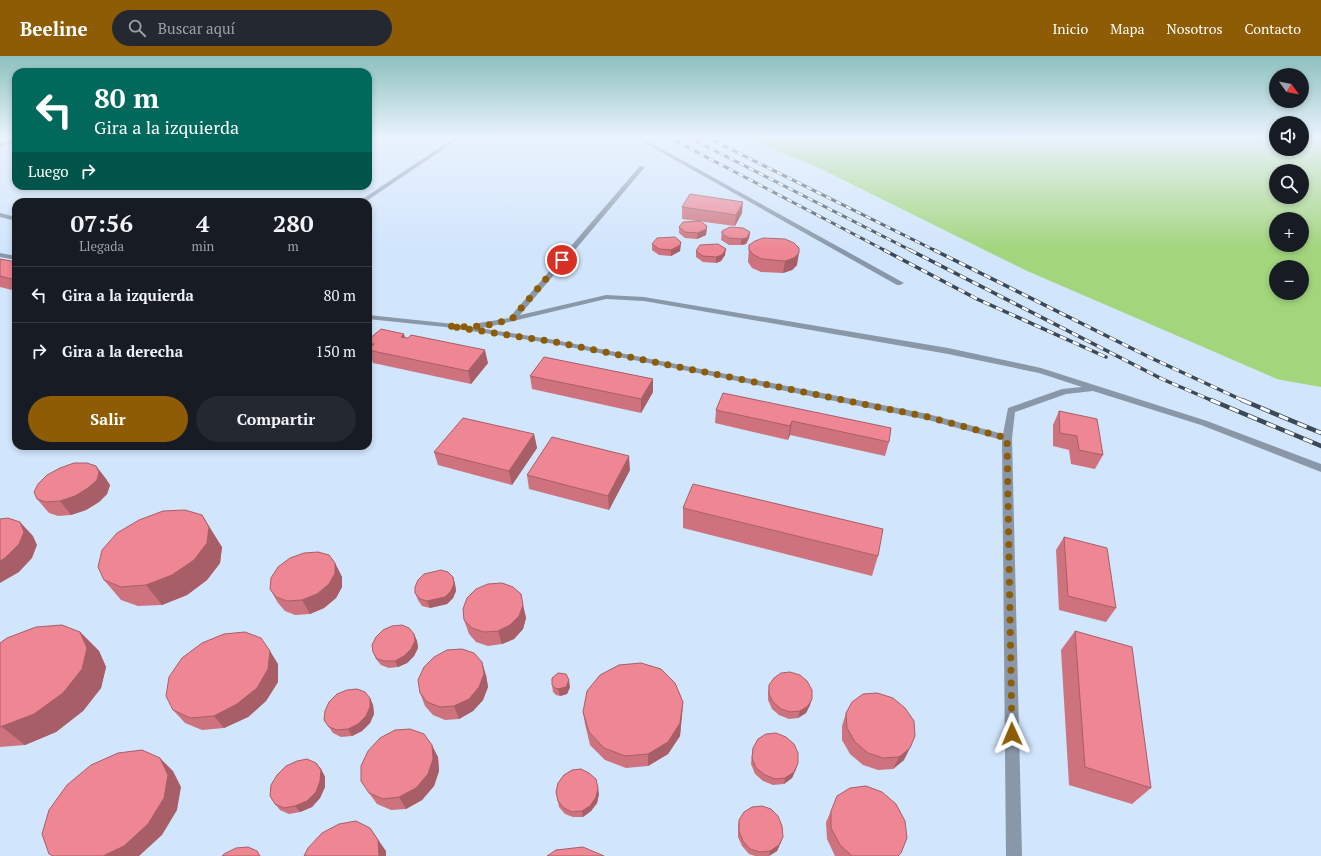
<!DOCTYPE html>
<html lang="es">
<head>
<meta charset="utf-8">
<style>
  body { margin:0; font-family:"PT Serif",serif; background:#242831; color:#f1f3f6; height:100vh; display:flex; flex-direction:column; font-size:15px; white-space:nowrap }
  * { box-sizing:border-box; margin:0 }
  p { font-size:13px; color:#9ea1a6 }
  .icon { flex:none; width:22px; height:22px; fill:none; stroke:currentColor; stroke-width:2; stroke-linecap:round; stroke-linejoin:round }
  .map { position:relative; flex:1; overflow:hidden }
  .panel { position:absolute; left:12px; top:142px; width:360px; height:252px; display:flex; flex-direction:column; background:#171b24; border-radius:12px; box-shadow:0 2px 6px #0003 }
  .panel>* { flex:none }
  .top-card { position:absolute; left:12px; top:12px; width:360px; height:122px; border-radius:12px; box-shadow:0 2px 6px #0003; background:#00695c; color:#fff; overflow:hidden }
  .needle { width:26px; rotate:123deg }
  .fabs { position:absolute; left:1269px; top:12px; display:grid; gap:8px }
  .fabs a { display:grid; place-items:center; width:40px; height:40px; border-radius:50%; background:#171b24; box-shadow:0 2px 6px #0003; font-size:20px }
  .pin { position:absolute; display:grid; place-items:center; width:34px; height:34px; color:#fff; margin:-17px; border:2px solid #fff; border-radius:50%; box-shadow:0 1px 4px #0007 }
  .me { position:absolute; width:44px; margin:-22px; rotate:359deg; stroke-linejoin:round; filter:drop-shadow(0 0 3px #0008) }
  .turn { display:flex; align-items:center; gap:14px; height:84px; padding:0 16px; font-size:18px }
  .turn .icon { width:52px; height:52px; stroke-width:2.5 }
  .turn b { display:block; font-size:28px; line-height:34px }
  .then { display:flex; align-items:center; height:38px; padding:0 16px; background:#0003; gap:8px; font-size:15px }
  .eta { display:flex; justify-content:space-evenly; align-items:center; height:68px; text-align:center }
  .eta b { font-size:24px; font-weight:600; line-height:28px }
  .action { display:flex; gap:8px; margin-top:auto; padding:8px 16px }
  .action a { flex:1; height:46px; border-radius:24px; background:#8d5c05; color:#fff; font-size:16px; font-weight:600; line-height:46px; text-align:center }
  .action a+a { background:#242831; color:#f1f3f6 }
  ul { padding:0; list-style:none }
  li { display:flex; align-items:center; gap:12px; height:56px; padding:0 16px; border-top:1px solid #363941 }
  li div { flex:1 }
  li b { display:block; font-size:15px }
  li em { font-style:normal }
  header { display:flex; align-items:center; gap:24px; box-sizing:border-box; height:56px; padding:0 20px; background:#8d5c05; color:#fff }
  header strong { font-size:19px }
  nav { display:flex; gap:22px; margin-inline-start:auto; font-size:14px }
  .search { width:280px; height:36px; background:#242831; display:flex; align-items:center; gap:10px; box-sizing:border-box; padding:0 14px; border-radius:22px; color:#9ea1a6; font-size:15px }
  .map>svg:first-child { display:block }
</style>
</head>
<body>
<header>
<strong>Beeline</strong>
<div class="search"><svg class="icon" aria-label="search" viewBox="0 0 24 24"><circle cx="10" cy="10" r="6"/><path d="M15 15l6 6"/></svg>Buscar aquí</div>
<nav><a>Inicio</a><a>Mapa</a><a>Nosotros</a><a>Contacto</a></nav>
</header>
<div class="map">
<svg width="1321" height="800" viewBox="0 0 1321 800">
  <rect width="100%" height="100%" fill="#d1e5fc"/>
  <path fill="#a2d57c" fill-rule="evenodd" d="M747,82H1276V93H1302V82H1321V342L1025,214L817,111ZM1276,115H1302V141H1276ZM1276,163H1302V189H1276ZM1276,211H1302V237H1276Z"/>
  <path fill="#d1e5fc" d="M1270,322L1321,331V344H1320Z"/>
  <g fill="none" stroke-linecap="round" stroke-linejoin="round">
    <path fill="#8a97a8" fill-rule="evenodd" d="M16,82V85L0,91V87Z
      M454,82H460L365,146H358Z
      M636,82H642L904,227L900,229H897Z
      M640,110L645,111L520,259L606,239L644,241L948,292L1041,312L1207,365L1321,408V416L1201,369L1093,335L1066,338L1015,356L1012,382L1022,800H1006L1002,384L928,364L555,288L445,271L368,263V259L454,268L473,271V268L509,262ZM606,243L644,245L948,298L1039,317L1082,331L1062,333L1008,352L1003,378L928,358L555,284L479,272L488,271Z
      M0,157L16,161V165L0,161Z
      M0,197L16,200V204L0,201Z"/>
    <g stroke="#3b4858" stroke-width="3">
      <path id="rail-far2" d="M670,82L886,195
        M690,82L912,195
        M708,82L936,195"/>
    </g>
    <g stroke="#3b4858" stroke-width="3.5">
      <path id="rail-far1" d="M884,194L977,243L1106,301
        M910,194L1162,323L1213,345
        M934,194L1149,301L1244,345"/>
    </g>
    <g stroke="#3b4858" stroke-width="4.5">
      <path id="rail" d="M1211,344L1321,390
        M1242,344L1321,377"/>
    </g>
    <use href="#rail-far2" stroke="#fff" stroke-width="2" stroke-dasharray="5.5" stroke-linecap="butt"/>
    <use href="#rail-far1" stroke="#fff" stroke-width="2.5" stroke-dasharray="7" stroke-linecap="butt"/>
    <use href="#rail" stroke="#fff" stroke-width="3" stroke-dasharray="10" stroke-linecap="butt"/>
  </g>
  <path fill="#ce737e" d="M682,151L742,157L735,170L682,163Z
    M707,170L706,179L697,183L685,182L679,177V171Z
    M722,175L750,176L749,182L746,188L741,189H729L721,184Z
    M681,186L680,195L671,200L659,199L652,194V188Z
    M749,189L797,209L792,214L783,217L761,216L752,212L748,206Z
    M696,195L725,199L721,205L716,207L703,206L696,201Z
    M0,203L16,206V235L0,231Z
    M406,282L488,307L471,328L373,307L368,294V284Z
    M530,320L653,323V336L641,357L532,333Z
    M723,337L889,386L885,400L790,379L788,384L715,367L716,354Z
    M1059,355L1103,399L1095,413L1071,408L1069,394L1053,390V369Z
    M534,378L537,392L512,429L438,409L434,396Z
    M96,410L106,423L110,429L107,438L99,446L86,454L71,459L58,460L49,457L37,443Z
    M630,414L609,454L529,433L527,419Z
    M683,452L878,500L872,520L683,472Z
    M1064,481L1116,552L1106,566L1059,554L1056,494Z
    M222,491L220,507L207,524L187,539L162,549L138,550L121,544L104,524Z
    M335,507L342,521V531L336,542L324,552L310,558L295,559L285,555L278,547L270,533Z
    M453,521L455,528L456,535L453,542L447,548L430,552L422,550L418,544L415,537Z
    M523,549L526,562L523,573L514,583L502,588L488,590L476,586L469,578L464,564Z
    M1075,575L1151,732L1132,748L1069,729L1061,594Z
    M80,576L99,595L106,611L101,632L83,655L56,676L25,689L0,691V587Z
    M414,578L417,585L418,592L414,600L407,607L398,611L389,612L381,609L376,603L373,596Z
    M278,608V626L266,645L248,661L224,672L202,674L185,667L173,654Z
    M486,619L488,631L483,644L473,655L459,663L445,664L433,659L425,650L420,637Z
    M552,629L570,631L567,638L560,640L556,639L553,636Z
    M769,629L810,649L806,657L798,662L789,663L779,659L772,653L768,644V636Z
    M370,642L373,649L374,658L370,667L362,675L352,680L341,681L333,677L324,664Z
    M683,646L682,659L680,680L668,698L648,710L626,712L605,704L590,689L585,668L583,656Z
    M846,657L904,704L893,713L878,714L863,709L850,698L842,684V670Z
    M753,692L796,713L792,722L784,728L773,729L763,725L755,718L751,708L752,698Z
    M438,701L439,715L434,730L422,744L406,753L391,754L377,748L369,737Z
    M316,707L321,713L325,721V731L320,742L312,751L300,756L289,758L280,754L275,748Z
    M556,736L599,738L597,747L591,755L583,761H573L565,758L559,751Z
    M831,755L900,800H835L827,783L826,766Z
    M739,764L781,786L777,795L769,800H755L749,798L742,790L738,781V770Z"/>
  <path fill="#a75e67" d="M743,146L742,157L735,170L736,159Z
    M707,170L706,179L697,183L698,177Z
    M750,176L749,182L746,188L741,189V183Z
    M681,186L680,195L671,200V194Z
    M726,193L725,199L721,205L716,207V201Z
    M799,197L797,209L792,214L783,217L785,205Z
    M404,278L408,291L401,281Z
    M485,294L488,307L471,328L468,315Z
    M653,323V336L641,357V343Z
    M792,365L790,379L788,384L790,370Z
    M534,378L537,392L512,429L509,415Z
    M629,400L630,414L609,454L608,440Z
    M96,410L106,423L110,429L107,438L99,446L86,454L71,459L60,445Z
    M202,459L222,491L220,507L207,524L187,539L162,549L146,529Z
    M20,466L33,480L37,489L32,502L19,516L0,527V505Z
    M335,507L342,521V531L336,542L324,552L310,558L302,544Z
    M453,521L455,528L456,535L453,542L447,548L430,552L427,545Z
    M523,549L526,562L523,573L514,583L502,588L498,575Z
    M80,576L99,595L106,611L101,632L83,655L56,676L25,689L2,671Z
    M414,578L417,585L418,592L414,600L407,607L398,611L395,605Z
    M270,595L278,608V626L266,645L248,661L224,672L214,660Z
    M482,606L486,619L488,631L483,644L473,655L459,663L454,650Z
    M569,624L570,631L567,638L560,640L558,633Z
    M370,642L373,649L374,658L370,667L362,675L352,680L348,673Z
    M812,643L810,649L806,657L798,662L800,655Z
    M683,646L682,659L680,680L668,698L648,710V698Z
    M432,689L438,701L439,715L434,730L422,744L406,753L399,741Z
    M910,692L904,704L893,713L899,701Z
    M160,702L173,715L181,731L177,754L162,779L139,800H103Z
    M316,707L321,713L325,721V731L320,742L312,751L300,756L295,750Z
    M798,707L796,713L792,722L784,728L785,722Z
    M598,732L599,738L597,747L591,755L583,761L582,755Z
    M370,772L386,795V800H379Z
    M783,781L781,786L777,795L769,800L770,795Z"/>
  <path fill="#ef8693" stroke="#a75e67" d="M690,138L743,146L736,159L682,151Z
    M700,165L707,170L706,173L698,177L685,176L679,171L683,166Z
    M730,171L743,172L750,176L747,182L741,183L729,182L722,178V175Z
    M675,181L681,186L680,189L671,194L659,193L652,188L657,182Z
    M763,182L785,183L794,187L799,192V197L794,202L785,205L762,203L754,199L749,194V189L755,185Z
    M718,188L726,193L722,199L716,201L703,200L696,195L700,189Z
    M0,203L16,206V224L0,220Z
    M381,273L404,278L401,281L408,282L411,279L485,294L468,315L368,294L374,288L368,287V284Z
    M544,301L653,323L641,343L530,320Z
    M723,337L891,372L889,386L792,365L790,370L716,354Z
    M1059,355L1097,363L1103,399L1079,394L1077,380L1060,377Z
    M463,362L534,378L509,415L434,396Z
    M552,381L629,400L608,440L527,419Z
    M74,407H87L96,410L99,416L97,424L88,432L75,440L60,445L46,446L37,443L34,436L38,428L47,419L60,412Z
    M693,428L883,473L878,500L683,452Z
    M185,454L202,459L209,471L207,487L194,504L172,519L146,529L121,531L104,524L98,511L102,494L117,477L139,464L163,455Z
    M8,462L20,466L24,476L19,488L5,502L0,505V463Z
    M1064,481L1107,492L1116,552L1068,540Z
    M318,496L329,499L335,507V517L329,528L317,538L302,544L287,545L276,541L270,533L271,522L278,511L290,502L304,497Z
    M441,514L448,516L453,521L454,528L451,535L445,541L427,545L420,543L415,537V531L418,524L424,518Z
    M502,527L513,531L521,538L523,549L519,560L510,569L498,575L484,576L472,572L464,564L463,553L467,542L476,533L488,528Z
    M62,569L80,576L87,592L82,613L63,637L34,658L0,671V587L7,582L36,571Z
    M402,569L409,572L414,578L415,585L411,593L404,600L395,605H385L377,603L373,596L372,589L376,581L383,574L392,570Z
    M1075,575L1132,591L1151,732L1085,711Z
    M245,576L261,582L270,595L268,613L257,632L237,648L214,660L190,662L173,654L166,640L169,621L182,602L202,587L224,578Z
    M462,593L474,597L482,606L484,618L479,631L469,643L454,650L440,651L427,646L420,637L418,624L424,611L434,601L447,594Z
    M641,607L661,613L675,627L683,646L680,667L668,686L648,698L625,700L604,692L589,676L583,656L587,635L600,619L619,609Z
    M790,616L800,619L807,625L812,634V643L808,650L800,655L790,656L781,653L773,646L769,638V629L774,622L781,617Z
    M558,617L566,618L569,624L566,631L558,633L555,632L552,629V622Z
    M357,633L365,636L370,642V651L366,660L358,668L348,673L337,674L329,671L324,664L325,655L329,646L337,638L347,634Z
    M877,637L893,642L905,652L914,665L915,680L910,692L899,701L883,702L868,697L855,686L847,672L846,657L852,646L863,638Z
    M410,673L424,678L432,689L433,703L428,718L416,732L399,741L383,743L369,737L361,725V710L368,695L380,682L395,674Z
    M776,677L786,681L794,688L798,697V707L794,716L785,722L775,723L765,719L756,712L752,702L753,692L758,683L766,678Z
    M142,694L160,702L168,719L164,742L148,768L124,790L103,800H53L49,798L42,778L49,754L67,729L91,709L118,697Z
    M307,703L316,707L321,714L320,725L316,736L307,745L295,750L284,752L275,748L270,740L271,729L277,719L286,710L297,705Z
    M581,713L589,717L596,723L598,732L596,741L590,750L582,755L572,756L564,752L558,745L556,736L558,727L564,719L572,714Z
    M866,730L882,736L896,748L905,765L907,782L901,797L898,800H852L840,789L831,772V755L837,740L850,732Z
    M762,750L771,753L778,760L782,770L783,781L779,789L770,795L760,796L750,793L743,785L739,775V764L744,756L752,751Z
    M356,765L370,772L378,784L379,800H304L308,792L322,777L339,768Z
    M248,791L257,795L260,800H222L224,798L236,792Z
    M583,791L604,800H547L556,794Z"/>
  <linearGradient id="sky" x2="0" y2="1"><stop stop-color="#8cc1bd"/><stop offset="0.42" stop-color="#eaf3fe"/><stop offset="1" stop-color="#eaf3fe" stop-opacity="0"/></linearGradient>
  <rect width="1321" height="194" fill="url(#sky)"/>
  <g fill="none" stroke-linecap="round" stroke-linejoin="round">
    <path stroke="#8d5c05" stroke-width="7" stroke-dasharray="0 12.6" d="M562,204L512,263L488,269L468,271L448,270L555,286L928,361L1007,382L1012,678"/>
  </g>
</svg>
<div class="fabs">
<a><svg class="needle" viewBox="-14 -14 28 28"><path d="M0-13l5 13h-10z" fill="#e53935"/><path d="M0 13l5-13h-10z" fill="#9ea1a6"/></svg></a>
<a><svg class="icon" aria-label="sound" viewBox="0 0 24 24"><path d="M4 9h4l5-4v14l-5-4H4zM17 9q2 3 0 6"/></svg></a>
<a><svg class="icon" aria-label="search" viewBox="0 0 24 24"><circle cx="10" cy="10" r="6"/><path d="M15 15l6 6"/></svg></a>
<a>+</a>
<a>−</a>
</div>
<div class="pin" style="left:562px;top:204px;background:#d93025"><svg class="icon" aria-label="arrive" viewBox="0 0 24 24"><path d="M6 21V4h12l-3 4 3 4H6"/></svg></div>
<svg class="me" style="left:1012px;top:678px" viewBox="-20 -20 40 40"><path d="M0-17L14 15 0 8-14 15z" fill="#8d5c05" stroke="#fff" stroke-width="4"/></svg>
<div class="top-card">
<div class="turn"><svg class="icon" aria-label="left" viewBox="0 0 24 24"><path d="M17 20v-9H6M10 6l-5 5 5 5"/></svg><div><b>80 m</b>Gira a la izquierda</div></div>
<div class="then">Luego<svg class="icon" aria-label="right" viewBox="0 0 24 24"><path d="M7 20v-9h11M14 6l5 5-5 5"/></svg></div>
</div>
<section class="panel">
<div class="eta">
<div><b>07:56</b><p>Llegada</p></div>
<div><b>4</b><p>min</p></div>
<div><b>280</b><p>m</p></div>
</div>
<ul>
<li><svg class="icon" aria-label="left" viewBox="0 0 24 24"><path d="M17 20v-9H6M10 6l-5 5 5 5"/></svg><div><b>Gira a la izquierda</b></div><em>80 m</em></li>
<li><svg class="icon" aria-label="right" viewBox="0 0 24 24"><path d="M7 20v-9h11M14 6l5 5-5 5"/></svg><div><b>Gira a la derecha</b></div><em>150 m</em></li>
</ul>
<div class="action"><a>Salir</a><a>Compartir</a></div>
</section>
</div>
</body>
</html>
